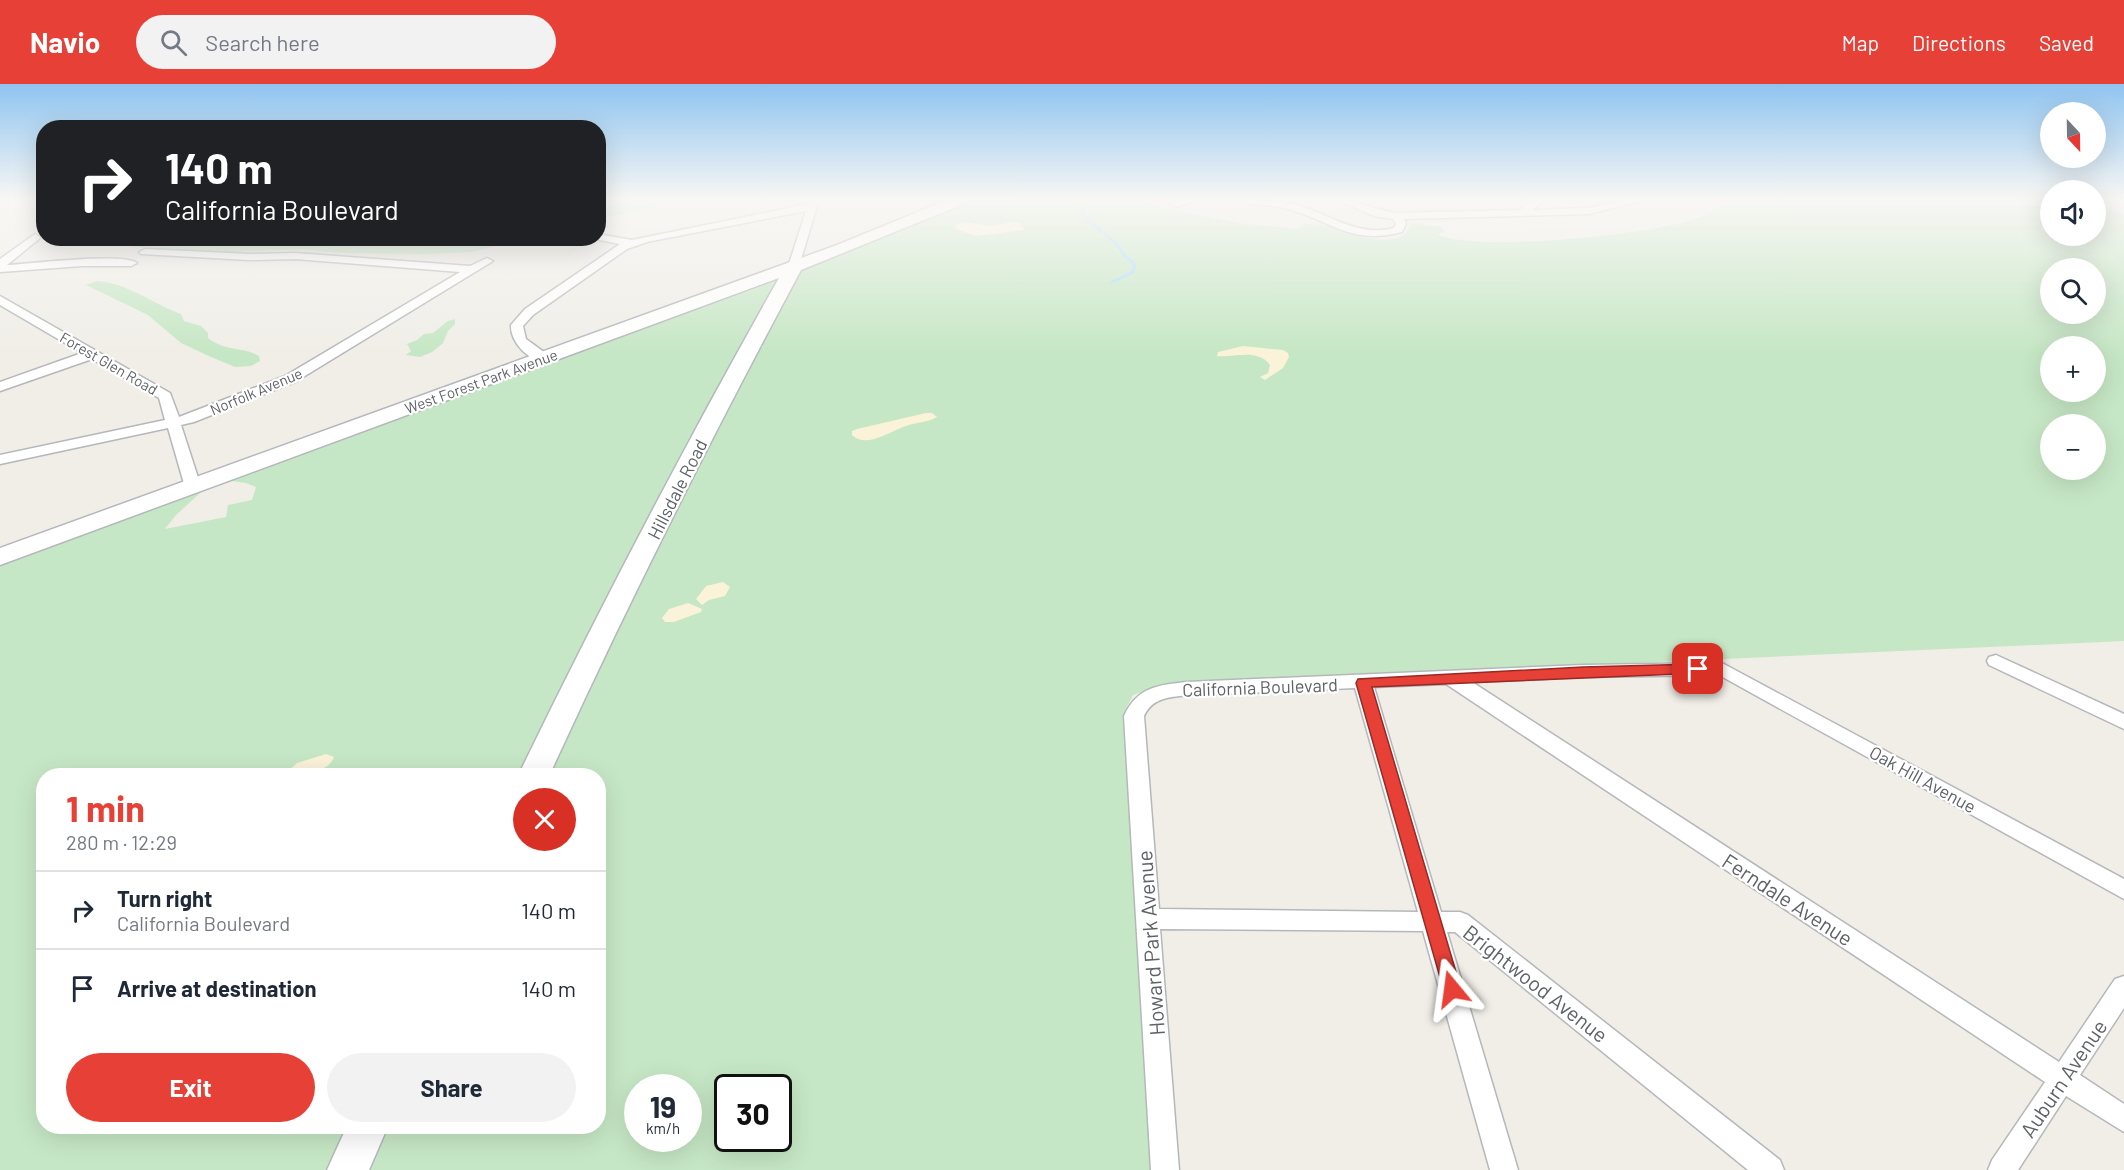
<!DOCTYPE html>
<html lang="en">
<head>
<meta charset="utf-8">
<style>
  body { margin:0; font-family:Barlow,sans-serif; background:#f2f2f3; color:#1f2937; height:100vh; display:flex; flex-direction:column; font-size:22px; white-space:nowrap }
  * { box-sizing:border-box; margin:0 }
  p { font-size:20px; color:#747a83 }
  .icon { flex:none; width:33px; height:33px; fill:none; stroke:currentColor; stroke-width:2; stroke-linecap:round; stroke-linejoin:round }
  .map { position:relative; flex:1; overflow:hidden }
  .details { position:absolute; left:36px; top:684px; width:570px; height:366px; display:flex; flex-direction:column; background:#fff; border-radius:24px; box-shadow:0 6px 24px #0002 }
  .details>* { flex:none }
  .top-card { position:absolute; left:36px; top:36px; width:570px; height:126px; border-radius:24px; box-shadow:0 6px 24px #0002; background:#202124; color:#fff; overflow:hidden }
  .needle { width:39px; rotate:158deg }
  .tools { position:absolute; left:2040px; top:18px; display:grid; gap:12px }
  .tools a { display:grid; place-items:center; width:66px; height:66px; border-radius:50%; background:#fff; box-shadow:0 6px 24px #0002; font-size:30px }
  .speed { position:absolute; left:624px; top:990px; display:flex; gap:12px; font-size:30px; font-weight:700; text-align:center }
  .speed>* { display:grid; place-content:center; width:78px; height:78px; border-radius:50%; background:#fff; box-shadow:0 6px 24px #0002; line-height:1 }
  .speed small { font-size:15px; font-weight:400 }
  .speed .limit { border:3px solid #111; border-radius:9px; background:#fff; color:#111 }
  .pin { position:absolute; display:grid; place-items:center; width:51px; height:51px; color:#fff; margin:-26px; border-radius:12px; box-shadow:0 3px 9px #0006 }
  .me { position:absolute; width:66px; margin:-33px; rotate:344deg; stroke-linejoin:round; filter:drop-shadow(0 0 4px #0008) }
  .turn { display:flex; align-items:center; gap:21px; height:126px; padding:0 30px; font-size:27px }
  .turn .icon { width:78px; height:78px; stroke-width:2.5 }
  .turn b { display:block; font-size:42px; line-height:51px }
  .round { display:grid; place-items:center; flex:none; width:63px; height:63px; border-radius:32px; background:#f2f2f3 }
  .head { display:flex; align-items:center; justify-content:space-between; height:102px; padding:0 30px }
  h1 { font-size:36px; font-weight:700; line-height:45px; color:#e74137 }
  .cta { display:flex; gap:12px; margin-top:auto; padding:12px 30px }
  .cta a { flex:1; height:69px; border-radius:36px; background:#e74137; color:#fff; font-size:24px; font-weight:700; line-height:69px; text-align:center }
  .cta a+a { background:#f2f2f3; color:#1f2937 }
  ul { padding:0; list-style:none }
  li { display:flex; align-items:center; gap:18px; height:78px; padding:0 30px; border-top:2px solid #e0e1e3 }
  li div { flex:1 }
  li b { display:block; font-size:22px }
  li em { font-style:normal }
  header { display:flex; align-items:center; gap:36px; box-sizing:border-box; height:84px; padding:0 30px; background:#e74137; color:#fff }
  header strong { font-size:28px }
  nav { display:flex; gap:33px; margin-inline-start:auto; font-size:21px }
  .search { width:420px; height:54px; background:#f2f2f3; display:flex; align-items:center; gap:15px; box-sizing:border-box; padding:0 21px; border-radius:33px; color:#747a83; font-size:22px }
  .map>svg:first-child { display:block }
</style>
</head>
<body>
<header>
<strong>Navio</strong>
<div class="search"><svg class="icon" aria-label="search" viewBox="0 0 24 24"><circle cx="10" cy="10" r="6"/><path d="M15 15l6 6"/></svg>Search here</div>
<nav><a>Map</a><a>Directions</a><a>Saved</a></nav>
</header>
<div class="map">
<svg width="2124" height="1086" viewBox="0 0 2124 1086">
  <rect width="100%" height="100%" fill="#f0eee7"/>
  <path fill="#c6e7c5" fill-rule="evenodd" d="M599,116H687L599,135Z
    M970,116H1133L1197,131L1247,140L1298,145L1304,140C1311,140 1320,140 1327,142C1349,147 1383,165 1405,150C1409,147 1408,142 1411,139L1441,143L1444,147L1438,151C1481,168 1652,151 1698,134C1709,130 1720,122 1730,116H2050V152H2096V117L2124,131V557L1190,599L1162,601L1133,611L1127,623L1126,642L1151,1086H0V478L209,401L176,431L165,445L226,433L228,421L252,416L256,403L246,399L224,396L881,155ZM2050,184H2096V230H2050ZM2050,262H2096V308H2050ZM2050,340H2096V386H2050ZM44,692H598V1042H44ZM638,1004H688V1054H638ZM728,1004H778V1054H728Z
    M81,154L521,155L472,168L425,170L343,169L302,165L205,169L142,164L120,160L52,162Z
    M97,197C128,199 153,220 181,230L184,237L201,242L208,249V254C228,269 242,262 259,272L260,277L251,282L235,283L211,273L181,259L148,231L86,201Z
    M455,235V240L448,247L443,259L432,268L420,273L406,271L411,267L407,260L417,256L424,250L433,249L448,237Z"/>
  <path fill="#faf2d9" d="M963,138L992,142L1012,138L1020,139L1024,146L976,152L955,145L956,140Z
    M1243,262L1283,266L1288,269L1289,273L1283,284L1265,296L1260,293L1268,289L1270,281C1257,264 1234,274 1217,272L1218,268Z
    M926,329H932L937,333C929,338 919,338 909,341C893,345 867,366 852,351V347L857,345Z
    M723,498L730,503L725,512L709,516L702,521L696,515L706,502Z
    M688,519L702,525L701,528L674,538H665L662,534L669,525Z
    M326,670L334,673C328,689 303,692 287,691L286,689L297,679Z"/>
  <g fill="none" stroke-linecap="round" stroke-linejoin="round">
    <path stroke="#aadbfd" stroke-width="3" d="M1080,116L1081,124L1087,136L1116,159L1124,171L1135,180L1133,188L1112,198"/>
    <g stroke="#b4b8bb" stroke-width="3">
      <path id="minor" d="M809,116H819L798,185H790L788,183L806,127L647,158L627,165L533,231L523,242L526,255L548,271L550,274L548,277C530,280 510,258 511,241L525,225L620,160L594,155L598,154V150L632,156L808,120Z
        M1179,116H1201L1175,123L1170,120Z
        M1240,116C1261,116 1280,116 1300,122C1332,132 1359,153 1394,144L1396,140L1393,135L1374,132L1338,116C1359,116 1376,127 1397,129L1519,126L1532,116H1544L1533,126L1589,124L1624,116H1644L1589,130L1404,135L1406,140L1402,148C1352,161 1335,139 1291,126C1276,121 1260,121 1245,119Z
        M35,150L40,153L39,155L7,181C29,180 124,168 137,179L131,182H82L0,188V175Z
        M145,165L249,170L295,169L470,182L487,174L493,177L295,298L194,338L181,341L201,403L198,406H188L185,403L168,344L0,380V371L165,336L159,314L92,275L0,307V298L82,269L0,221V212L170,309L179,333L285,292L460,188L295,175L249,176L141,170L139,168Z
        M1996,571L2124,630V645L1989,581L1987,577L1989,573Z
        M1722,579L2124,795V815L1719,591L1583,593L1472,598L2059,978L2115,895L2124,892V924L2080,991L2124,1020V1048L2066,1012L2018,1086H1988L1992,1076L2045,998L1446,600L1374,603L1441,828H1460L1468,831L1780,1076L1784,1086H1748L1455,848H1447L1518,1086H1490L1423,847L1160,845L1179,1086H1151L1124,632C1137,603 1158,601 1187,598L1583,581ZM1355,604L1418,828L1159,825L1144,632C1151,617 1163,614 1179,612Z"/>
    </g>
    <g stroke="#b4b7bb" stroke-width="3">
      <path id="secondary" d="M947,116H969L966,119L801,186C712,352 627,521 549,692H518C600,523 687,357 779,194L0,481V464L837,161Z
        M347,1042H388L369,1086H327Z"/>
    </g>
    <use href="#minor" fill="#fff" fill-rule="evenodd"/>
    <use href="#secondary" fill="#fff" fill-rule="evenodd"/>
  </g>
  <linearGradient id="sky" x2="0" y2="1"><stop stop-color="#8fc4f0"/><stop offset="0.43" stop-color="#f8f7f4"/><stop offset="1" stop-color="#f8f7f4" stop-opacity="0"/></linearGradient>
  <rect width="2124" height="268" fill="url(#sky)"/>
  <path fill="#e74137" stroke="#962a24" stroke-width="1.5" d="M1698,580L1706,585L1703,589L1372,603L1461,905L1458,911L1452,913L1445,911L1356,599L1358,595L1583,583Z"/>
  <g text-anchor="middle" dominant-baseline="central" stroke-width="4.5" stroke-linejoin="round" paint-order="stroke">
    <g font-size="15" fill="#5f6367" stroke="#fff">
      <text transform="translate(109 279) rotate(30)">Forest Glen Road</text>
      <text transform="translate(481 297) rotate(-20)">West Forest Park Avenue</text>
      <text transform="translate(256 307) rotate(-23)">Norfolk Avenue</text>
    </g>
    <g font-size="18" fill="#5f6367" stroke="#fff">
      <text transform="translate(677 405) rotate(-63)">Hillsdale Road</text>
      <text transform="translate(1260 603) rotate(-2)">California Boulevard</text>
      <text transform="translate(1923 695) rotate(29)">Oak Hill Avenue</text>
    </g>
    <g font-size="21" fill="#5f6367" stroke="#fff">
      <text transform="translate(1788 815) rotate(33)">Ferndale Avenue</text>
      <text transform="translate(1150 859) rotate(-94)">Howard Park Avenue</text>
      <text transform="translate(1536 899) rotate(38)">Brightwood Avenue</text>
      <text transform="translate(2063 994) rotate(-56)">Auburn Avenue</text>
    </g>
  </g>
</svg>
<div class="tools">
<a><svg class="needle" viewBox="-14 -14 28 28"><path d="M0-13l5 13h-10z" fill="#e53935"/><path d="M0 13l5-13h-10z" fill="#747a83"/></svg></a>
<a><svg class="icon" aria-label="sound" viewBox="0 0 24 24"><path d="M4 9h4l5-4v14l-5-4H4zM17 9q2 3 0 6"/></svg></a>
<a><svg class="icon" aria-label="search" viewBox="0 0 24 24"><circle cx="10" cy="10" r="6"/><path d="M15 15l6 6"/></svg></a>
<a>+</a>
<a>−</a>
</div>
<div class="speed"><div>19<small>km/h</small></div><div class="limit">30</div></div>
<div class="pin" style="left:1698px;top:585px;background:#d93025"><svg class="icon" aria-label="arrive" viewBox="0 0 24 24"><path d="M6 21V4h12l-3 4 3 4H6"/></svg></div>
<svg class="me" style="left:1452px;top:905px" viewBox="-20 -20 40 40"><path d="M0-17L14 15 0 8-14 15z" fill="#e74137" stroke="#fff" stroke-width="4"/></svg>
<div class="top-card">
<div class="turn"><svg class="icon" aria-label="right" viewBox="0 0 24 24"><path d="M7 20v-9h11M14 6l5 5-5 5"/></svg><div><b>140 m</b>California Boulevard</div></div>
</div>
<section class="details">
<div class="head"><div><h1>1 min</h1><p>280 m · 12:29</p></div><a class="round" style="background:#d93025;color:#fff"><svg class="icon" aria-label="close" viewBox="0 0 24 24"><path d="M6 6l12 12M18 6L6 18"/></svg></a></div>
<ul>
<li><svg class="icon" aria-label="right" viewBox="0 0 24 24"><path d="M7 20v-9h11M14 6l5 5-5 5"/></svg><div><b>Turn right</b><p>California Boulevard</p></div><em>140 m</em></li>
<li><svg class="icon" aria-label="arrive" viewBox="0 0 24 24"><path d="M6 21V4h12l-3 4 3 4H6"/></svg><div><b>Arrive at destination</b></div><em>140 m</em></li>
</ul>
<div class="cta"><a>Exit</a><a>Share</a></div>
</section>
</div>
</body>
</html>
